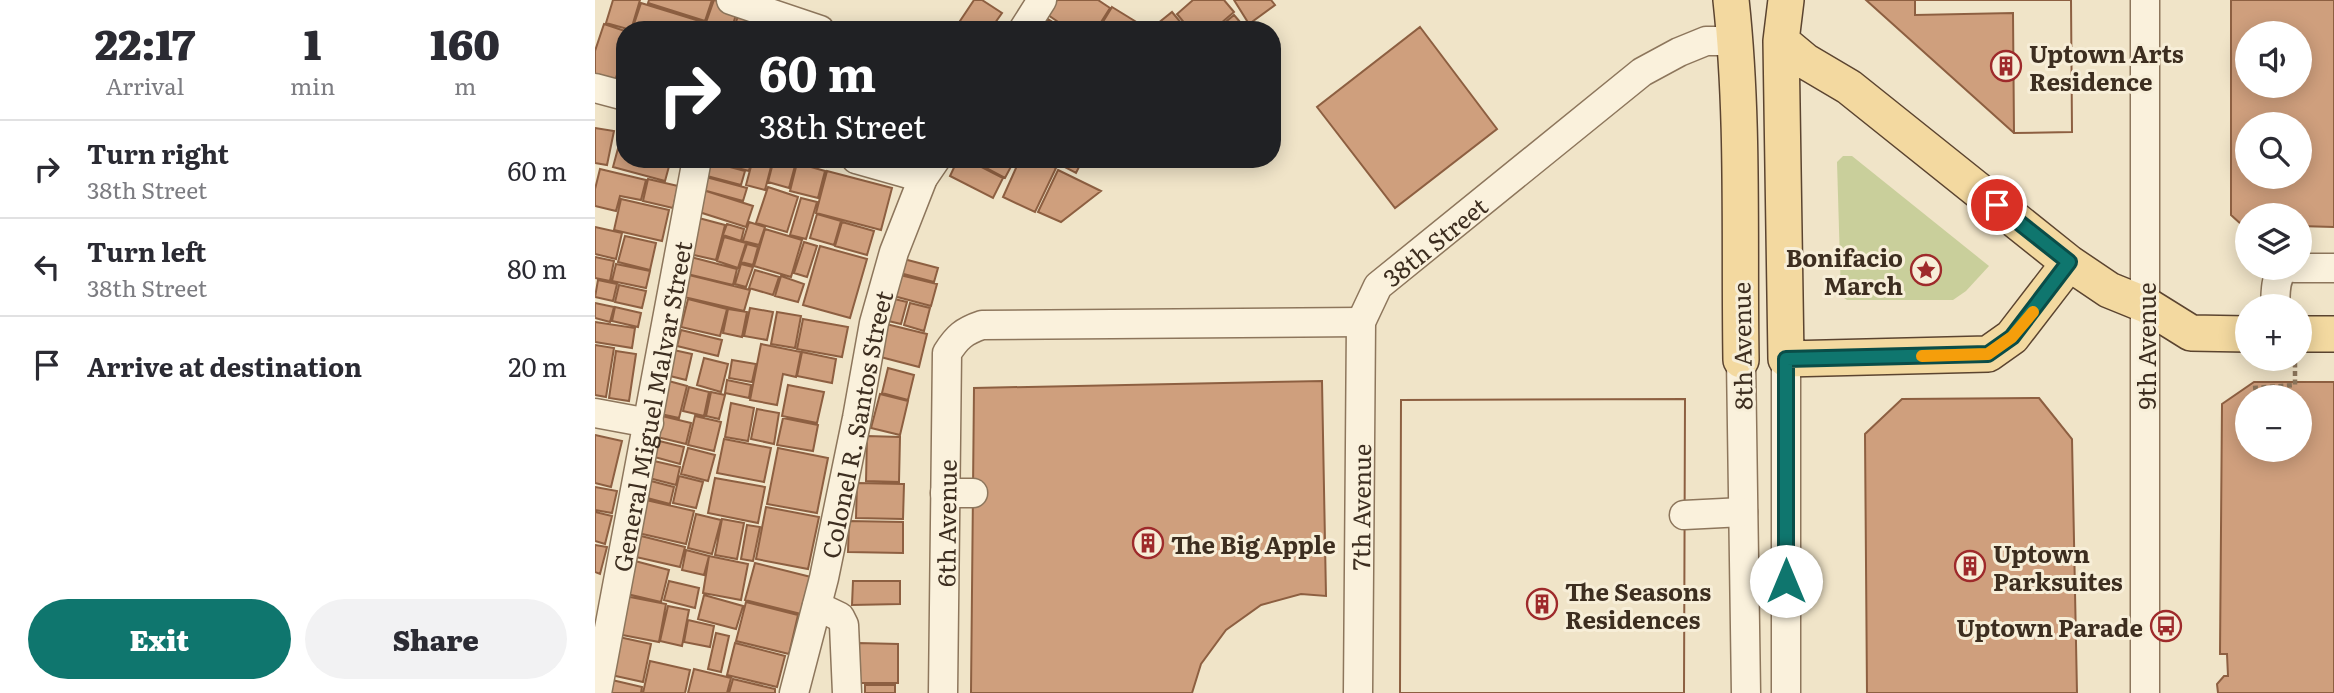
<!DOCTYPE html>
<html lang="en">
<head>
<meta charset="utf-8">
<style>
  body { margin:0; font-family:Literata,serif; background:#f2f2f3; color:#2b2b33; height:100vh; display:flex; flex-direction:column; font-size:26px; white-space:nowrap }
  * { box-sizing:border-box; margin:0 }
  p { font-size:23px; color:#7c7c81 }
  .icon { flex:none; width:38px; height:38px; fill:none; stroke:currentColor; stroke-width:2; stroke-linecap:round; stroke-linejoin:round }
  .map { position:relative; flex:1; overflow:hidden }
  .details { display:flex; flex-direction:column; background:#fff; width:595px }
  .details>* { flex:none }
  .banner { position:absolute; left:21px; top:21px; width:665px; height:147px; border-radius:28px; box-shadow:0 4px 18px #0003; background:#202124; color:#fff; overflow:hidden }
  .controls { position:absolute; left:1640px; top:21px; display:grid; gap:14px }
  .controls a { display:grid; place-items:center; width:77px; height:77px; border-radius:50%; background:#fff; box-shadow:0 4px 18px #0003; font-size:35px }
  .pin { position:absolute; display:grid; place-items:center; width:60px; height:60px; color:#fff; margin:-30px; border:4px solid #fff; border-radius:50%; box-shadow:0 2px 7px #0007 }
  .me { position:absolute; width:77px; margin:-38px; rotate:0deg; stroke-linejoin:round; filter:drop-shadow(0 0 5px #0008) }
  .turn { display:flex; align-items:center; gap:24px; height:147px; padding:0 28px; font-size:32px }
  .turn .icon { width:91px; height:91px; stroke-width:2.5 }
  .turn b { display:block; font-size:49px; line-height:60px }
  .eta { display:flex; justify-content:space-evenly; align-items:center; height:119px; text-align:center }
  .eta b { font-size:42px; font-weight:800; line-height:49px }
  .cta { display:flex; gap:14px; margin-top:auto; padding:14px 28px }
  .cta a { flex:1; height:80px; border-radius:42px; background:#0f766e; color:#fff; font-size:28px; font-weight:800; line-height:80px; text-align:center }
  .cta a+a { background:#f2f2f3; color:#2b2b33 }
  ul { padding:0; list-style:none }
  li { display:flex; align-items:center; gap:21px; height:98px; padding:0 28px; border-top:2px solid #e1e1e2 }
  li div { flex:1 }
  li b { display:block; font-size:26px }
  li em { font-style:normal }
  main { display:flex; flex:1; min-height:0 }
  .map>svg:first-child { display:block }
</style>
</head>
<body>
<main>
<section class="details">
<div class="eta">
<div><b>22:17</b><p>Arrival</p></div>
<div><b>1</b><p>min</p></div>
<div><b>160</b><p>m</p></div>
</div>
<ul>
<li><svg class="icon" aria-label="right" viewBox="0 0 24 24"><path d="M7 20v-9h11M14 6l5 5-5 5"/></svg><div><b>Turn right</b><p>38th Street</p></div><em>60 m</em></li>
<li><svg class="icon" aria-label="left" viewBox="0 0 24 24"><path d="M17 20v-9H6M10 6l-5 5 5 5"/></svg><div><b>Turn left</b><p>38th Street</p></div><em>80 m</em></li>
<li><svg class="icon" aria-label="arrive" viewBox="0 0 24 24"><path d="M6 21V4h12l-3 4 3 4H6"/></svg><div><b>Arrive at destination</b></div><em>20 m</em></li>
</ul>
<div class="cta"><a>Exit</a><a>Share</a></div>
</section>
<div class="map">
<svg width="1739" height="693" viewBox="0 0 1739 693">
  <rect width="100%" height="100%" fill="#f0e4c8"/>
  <path fill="#c9cf9b" d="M1248,156H1257L1394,266L1371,291L1358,300H1252L1246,296L1242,162Z"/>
  <path fill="#cf9f7d" stroke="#8d5f41" stroke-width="2" fill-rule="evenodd" d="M18,0H45L36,30L11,23Z
    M54,0H117L110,21L53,3Z
    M119,0L144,6L136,30L109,28Z
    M379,0H387L407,13L395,30H359Z
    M462,0H503L515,8L501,30H475L453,15Z
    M598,0H629L639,12L618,30H595L582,14Z
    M639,0H676L680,5L654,24Z
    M1271,0H1476L1477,132L1419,133Z
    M1320,0H1476L1477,132L1419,133L1418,13L1320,15Z
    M1636,0H1739V227L1704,226V215H1652V225H1647L1636,215ZM1652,33H1704V86H1652ZM1652,124H1704V177H1652Z
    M46,3L111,23L109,30H37Z
    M517,7L543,23L538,30H503Z
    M146,8L164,14L159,30H138Z
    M577,12L592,30H558L557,28Z
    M639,15L652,30H621Z
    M453,19L470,30H446Z
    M9,24L30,31V50L20,81L0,74V51Z
    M825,27L902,129L800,208L722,107Z
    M29,126L30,159H76L70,181L18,167Z
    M0,128L19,131L12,165L0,163Z
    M117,159H157L154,171L116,161Z
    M158,159H178L170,190L151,185Z
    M179,159L201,162L194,188L173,182Z
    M363,159H371L408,178L398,198L355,176Z
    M374,159H420L410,178Z
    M425,159H442L461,168L440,212L408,197Z
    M462,159H488L481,173L460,162Z
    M116,162L150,171L146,185L112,176Z
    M202,163L230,171L223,198L195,191Z
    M5,169L51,180L46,200L25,196L21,211L0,206V189Z
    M463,170L506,191L466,222L443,212Z
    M232,171L297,188L286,230L221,213Z
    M111,177L152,188L148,201L108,190Z
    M53,179L83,186L78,208L48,201Z
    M173,187L203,197L192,232L161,223Z
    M108,190L158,206L151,227L101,211Z
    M206,198L222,202L211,239L195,235Z
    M26,199L74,210L67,241L19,230Z
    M222,214L246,221L239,245L215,238Z
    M100,217L130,225L121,260L90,253Z
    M154,222L170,227L164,245L148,241Z
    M247,222L279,231L272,255L240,246Z
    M132,224L149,229L146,241L128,235Z
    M0,227L27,233L21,259L0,254Z
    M170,229L207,240L196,277L159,266Z
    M30,236L61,243L55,270L23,262Z
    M129,237L151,243L143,268L122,261Z
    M209,242L222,246L212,277L199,273Z
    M152,244L163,247L158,265L146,262Z
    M225,246L272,259L255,318L208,305Z
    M92,256L142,269L138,285L88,273Z
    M0,257L19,261L15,281L0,278Z
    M305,258L343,268L339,282L301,272Z
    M21,264L55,271L51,288L17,281Z
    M146,264L158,267L151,287L140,284Z
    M160,270L184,277L178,295L154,288Z
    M301,274L342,284L336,306L295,295Z
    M94,275L155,290L149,311L89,297Z
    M186,276L209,284L203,302L180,296Z
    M3,280L22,284L18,301L0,297Z
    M24,285L51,291L47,308L20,302Z
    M291,297L312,302L306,324L285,319Z
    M93,299L132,309L125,336L86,327Z
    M0,303L19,307L15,322L0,318Z
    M315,303L335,308L329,331L309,325Z
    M20,307L46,313L43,327L17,321Z
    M155,308L178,312L172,340L149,336Z
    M133,309L152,312L147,337L128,333Z
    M182,312L206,316L200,348L176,344Z
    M208,319L253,327L247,357L202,349Z
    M0,322L40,328L37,348L0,342Z
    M283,322L332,334L324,367L274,354Z
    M86,330L127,340L123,356L82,346Z
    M166,344L206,352L201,377L188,374L182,405L155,400Z
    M0,345L19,348L11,397L0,395Z
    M74,349L97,354L91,380L67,374Z
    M21,351L41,354L34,401L14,398Z
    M207,352L241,359L237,383L202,376Z
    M109,358L133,364L126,392L102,385Z
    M137,360L161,364L157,382L134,378Z
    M293,368L319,375L313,400L287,393Z
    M70,380L92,386L84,418L61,413Z
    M132,380L156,385L154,398L130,393Z
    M727,381L731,596L706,594L666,605L631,630L606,664L597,693H376L379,388Z
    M1659,382H1739V693H1623L1622,684L1629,676H1633L1632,654H1625L1627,404ZM1652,397H1704V450H1652Z
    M193,385L229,392L222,423L187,416Z
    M94,387L114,392L109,416L88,411Z
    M116,392L130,395L124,419L111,416Z
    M285,394L313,401L305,435L276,428Z
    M1444,398L1477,439L1482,693H1272L1270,434L1307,399Z
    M1090,399L1089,693H805L806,400Z
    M1090,399L1089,693H805L806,400Z
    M136,403L159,408L153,441L130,437Z
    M162,409L184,413L179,444L156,439Z
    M63,415L96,423L91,444L58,436Z
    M100,416L126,422L119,451L93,445Z
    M188,418L223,425L218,451L182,445Z
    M0,435L27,441L16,487L0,483Z
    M272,436L305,437L304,482L271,481Z
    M129,439L176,448L169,482L122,473Z
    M60,440L89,447L85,464L56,456Z
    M93,448L120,455L113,481L86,474Z
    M183,448L233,458L222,513L172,504Z
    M59,461L85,467L81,485L54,478Z
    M84,476L108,482L101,508L78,503Z
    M120,478L170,487L163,523L113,513Z
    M56,481L79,487L75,504L52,498Z
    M262,483L309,484L308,519L261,518Z
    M0,487L22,491L17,513L0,510Z
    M51,500L99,511L91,544L43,533Z
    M171,507L224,517L213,569L161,559Z
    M0,512L17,516L10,544L0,541Z
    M101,514L126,520L117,554L93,548Z
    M127,519L149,523L142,559L120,555Z
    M254,521L308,522V553L253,552Z
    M152,525L165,527L158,561L146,559Z
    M46,536L90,547L85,567L41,557Z
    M0,545L12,547L5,574L0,572Z
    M91,550L114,556L109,575L87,570Z
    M114,556L153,564L146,600L108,593Z
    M40,561L74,570L66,602L32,594Z
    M160,563L216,577L206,614L150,600Z
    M74,581L104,588L100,608L69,600Z
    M258,581H305V604L257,605Z
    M109,595L148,606L141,629L103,619Z
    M30,596L71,604L64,642L22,634Z
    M151,602L203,615L194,654L141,641Z
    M73,606L94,610L87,646L65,641Z
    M93,620L119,626L115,647L89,642Z
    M121,633L134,636L126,672L113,669Z
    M24,637L56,644L48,682L16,675Z
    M140,643L190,656L182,687L132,675Z
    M263,643L303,644V683H262Z
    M55,661L95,670L90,693H48Z
    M99,669L136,678L132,693H93Z
    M138,679L180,689V693H134Z
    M17,680L47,687L46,693H14Z
    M270,685H300V693H270Z"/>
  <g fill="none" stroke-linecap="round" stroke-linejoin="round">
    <g stroke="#8d765c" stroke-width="31">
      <g id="minor">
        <path d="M136,0L225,30"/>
        <path d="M428,30L447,0"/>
        <path d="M0,88L30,96"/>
        <path d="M261,159L328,178"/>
        <path d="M1699,268H1739"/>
        <path d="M1680,306C1681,293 1679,276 1691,268"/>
        <path d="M1191,359V693"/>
        <path d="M1146,360L1151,693"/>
        <path d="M0,413L54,423"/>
        <path d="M350,493H378"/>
        <path d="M1089,515L1148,512"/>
        <path d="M222,606L245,617L249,625L252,693"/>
        <path id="s1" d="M2,693L102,159"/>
        <path id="s2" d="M199,693L229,578L262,418L279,323L299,252L328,178L341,159"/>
        <path id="s3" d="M348,693L352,353C362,337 369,331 387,325L766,322"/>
        <path id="s4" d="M763,693L766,322L783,286L1047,72L1084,52L1111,41H1141"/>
        <path d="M1550,693V0"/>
      </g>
    </g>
    <g stroke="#5b4430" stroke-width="38">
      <path id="major" d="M1136,0C1149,119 1144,240 1146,360
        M1191,0L1186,41L1191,359L1393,354L1417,337L1474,263
        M1186,41L1210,61L1254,87L1474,263L1514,290L1551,305L1596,333L1652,334
        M1704,334H1739"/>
    </g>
    <path stroke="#8d765c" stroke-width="4.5" stroke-dasharray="5 3.5" stroke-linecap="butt" d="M1658,388L1700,385V361"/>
    <use href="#minor" stroke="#faf1dc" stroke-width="28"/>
    <use href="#major" stroke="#f3d9a0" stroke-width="35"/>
  </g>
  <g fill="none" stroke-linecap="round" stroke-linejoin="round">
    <g stroke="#0a4d48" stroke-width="18">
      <path id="route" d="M1191,581V359L1393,354L1417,337L1474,262L1402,205"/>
    </g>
    <use href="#route" stroke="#0f766e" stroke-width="12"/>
    <path stroke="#f59e0b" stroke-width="12" d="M1327,356L1393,354L1417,337L1438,312"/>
  </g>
  <defs>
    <g id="building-ring" transform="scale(1.575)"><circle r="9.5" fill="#f7eed8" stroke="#9e2a2b" stroke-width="1.5"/><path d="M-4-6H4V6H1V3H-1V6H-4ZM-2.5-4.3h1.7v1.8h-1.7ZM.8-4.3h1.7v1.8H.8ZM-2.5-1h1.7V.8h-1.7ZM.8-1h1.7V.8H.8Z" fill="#9e2a2b"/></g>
    <g id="sight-ring" transform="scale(1.575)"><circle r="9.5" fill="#f7eed8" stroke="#9e2a2b" stroke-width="1.5"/><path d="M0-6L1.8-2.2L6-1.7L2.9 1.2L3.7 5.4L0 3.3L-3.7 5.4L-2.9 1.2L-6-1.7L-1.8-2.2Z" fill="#9e2a2b"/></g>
    <g id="bus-ring" transform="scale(1.575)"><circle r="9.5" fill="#f7eed8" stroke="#9e2a2b" stroke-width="1.5"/><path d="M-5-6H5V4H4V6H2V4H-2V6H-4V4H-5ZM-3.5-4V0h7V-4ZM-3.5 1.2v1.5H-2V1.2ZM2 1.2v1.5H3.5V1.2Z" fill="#9e2a2b"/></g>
  </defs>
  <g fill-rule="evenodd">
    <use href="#building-ring" x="1411" y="66"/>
    <use href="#sight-ring" x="1331" y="270"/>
    <use href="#building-ring" x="553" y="543"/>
    <use href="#building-ring" x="1375" y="566"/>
    <use href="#building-ring" x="947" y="604"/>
    <use href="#bus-ring" x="1571" y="626"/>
  </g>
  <g text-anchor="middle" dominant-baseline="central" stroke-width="6" stroke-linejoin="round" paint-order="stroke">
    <g font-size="24" font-weight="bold" fill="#3d2e20" stroke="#f7eed8" text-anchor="start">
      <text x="1434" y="52">Uptown Arts<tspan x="1434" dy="28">Residence</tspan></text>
      <text x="1308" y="256" text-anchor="end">Bonifacio<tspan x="1308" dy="28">March</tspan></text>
      <text x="576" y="543">The Big Apple</text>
      <text x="1398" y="552">Uptown<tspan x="1398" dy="28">Parksuites</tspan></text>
      <text x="970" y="590">The Seasons<tspan x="970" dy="28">Residences</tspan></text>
      <text x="1548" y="626" text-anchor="end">Uptown Parade</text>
    </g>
    <g font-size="24" fill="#3d2e20" stroke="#f7eed8">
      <text stroke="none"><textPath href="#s4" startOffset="483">38th Street</textPath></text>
      <text transform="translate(1146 346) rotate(-91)">8th Avenue</text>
      <text transform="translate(1550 346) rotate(-90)">9th Avenue</text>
      <text stroke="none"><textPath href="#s1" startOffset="292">General Miguel Malvar Street</textPath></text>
      <text stroke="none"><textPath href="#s2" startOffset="276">Colonel R. Santos Street</textPath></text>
      <text stroke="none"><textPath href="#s4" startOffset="186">7th Avenue</textPath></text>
      <text stroke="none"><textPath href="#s3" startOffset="170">6th Avenue</textPath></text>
    </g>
  </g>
</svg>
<div class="controls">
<a><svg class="icon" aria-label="sound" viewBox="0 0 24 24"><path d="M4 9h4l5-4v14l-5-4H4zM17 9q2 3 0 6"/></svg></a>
<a><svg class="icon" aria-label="search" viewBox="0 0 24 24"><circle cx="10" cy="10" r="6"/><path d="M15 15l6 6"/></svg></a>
<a><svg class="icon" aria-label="layers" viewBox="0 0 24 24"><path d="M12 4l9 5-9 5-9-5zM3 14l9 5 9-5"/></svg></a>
<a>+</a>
<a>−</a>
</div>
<div class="pin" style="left:1402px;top:205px;background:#d93025"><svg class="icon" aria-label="arrive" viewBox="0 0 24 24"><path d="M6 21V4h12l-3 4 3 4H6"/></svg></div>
<svg class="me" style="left:1191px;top:581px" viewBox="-20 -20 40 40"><circle r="19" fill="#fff"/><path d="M0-13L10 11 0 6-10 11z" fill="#0f766e"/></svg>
<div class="banner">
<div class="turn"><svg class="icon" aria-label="right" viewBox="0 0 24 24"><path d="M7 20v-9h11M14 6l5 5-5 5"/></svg><div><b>60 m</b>38th Street</div></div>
</div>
</div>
</main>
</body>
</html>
